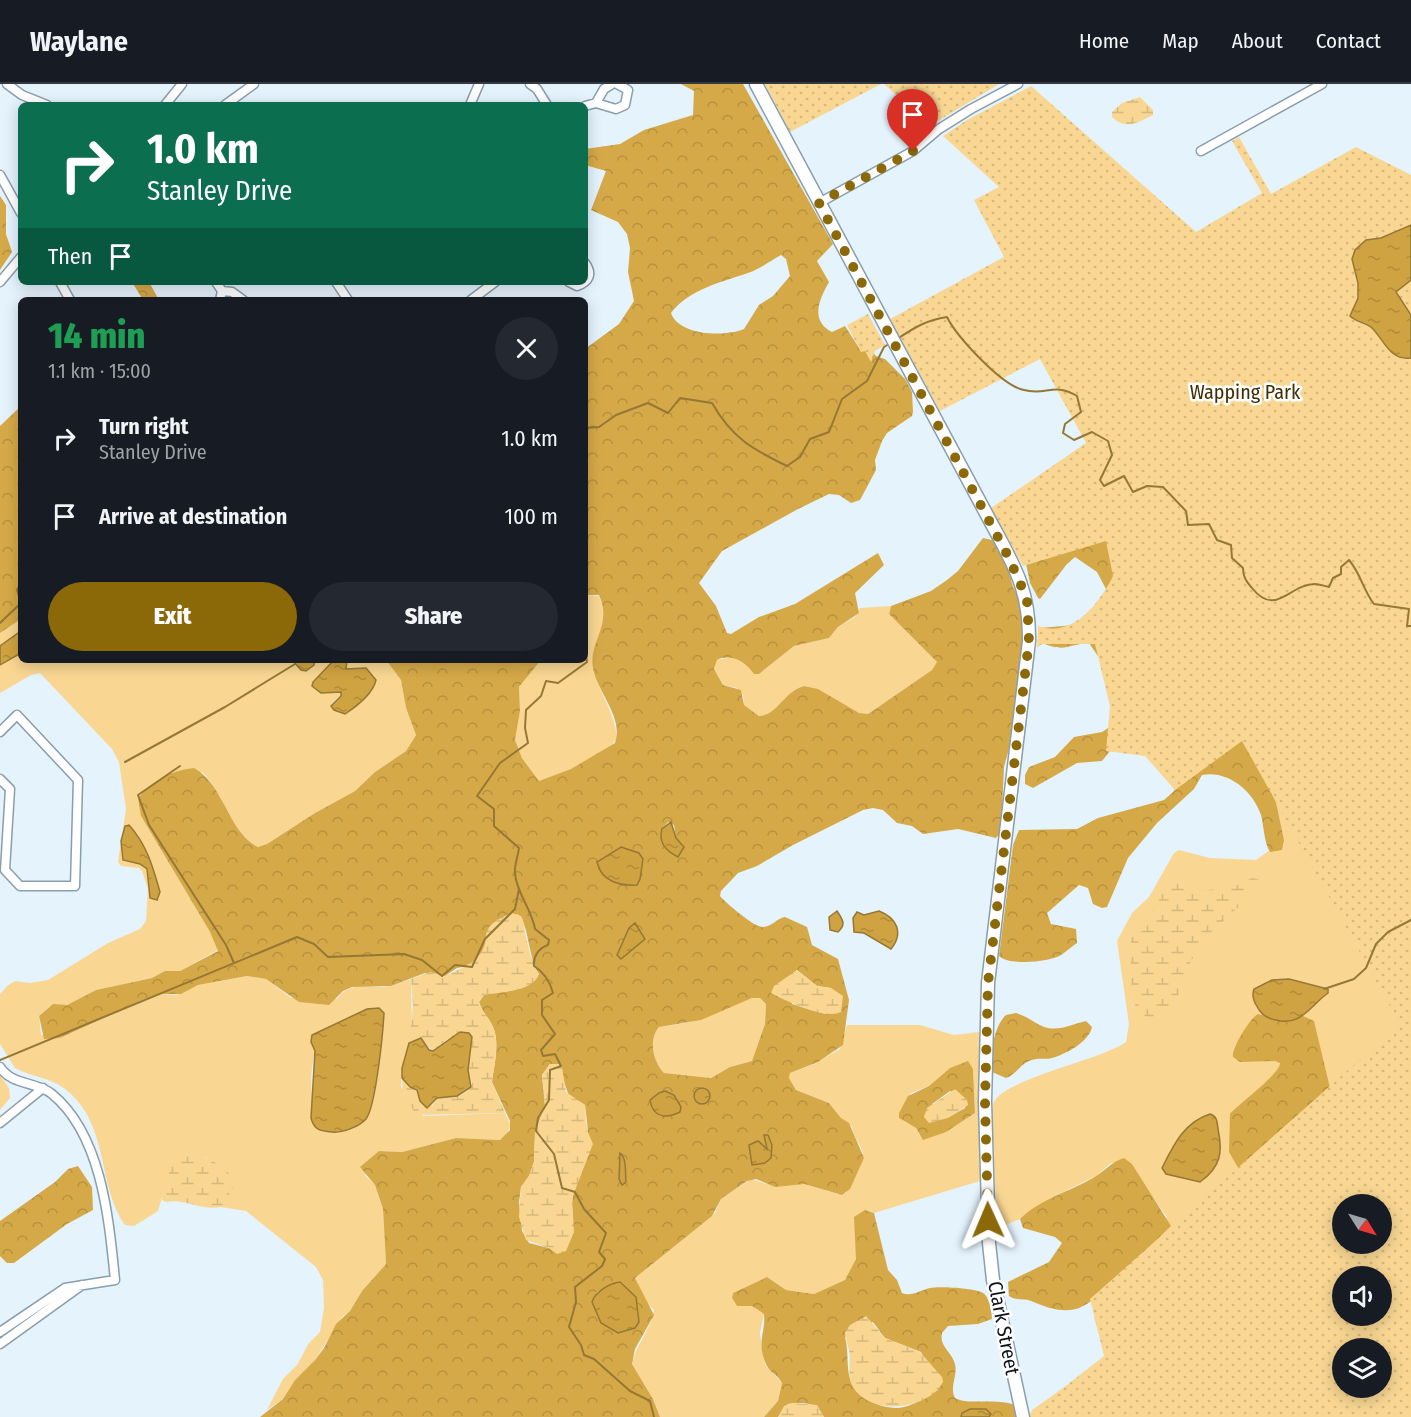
<!DOCTYPE html>
<html lang="en">
<head>
<meta charset="utf-8">
<style>
  body { margin:0; font-family:"Fira Sans Condensed",sans-serif; background:#242831; color:#f1f3f6; height:100vh; display:flex; flex-direction:column; font-size:22px; white-space:nowrap }
  * { box-sizing:border-box; margin:0 }
  p { font-size:20px; color:#9ea1a6 }
  .icon { flex:none; width:33px; height:33px; fill:none; stroke:currentColor; stroke-width:2; stroke-linecap:round; stroke-linejoin:round }
  .map { position:relative; flex:1; overflow:hidden }
  .sheet { position:absolute; left:18px; top:213px; width:570px; height:366px; display:flex; flex-direction:column; background:#171b24; border-radius:9px; box-shadow:0 3px 15px #0003 }
  .sheet>* { flex:none }
  .hud { position:absolute; left:18px; top:18px; width:570px; height:183px; border-radius:9px; box-shadow:0 3px 15px #0003; background:#0b6e4f; color:#fff; overflow:hidden }
  .needle { width:39px; rotate:127deg }
  .fabs { position:absolute; left:1332px; top:1110px; display:grid; gap:12px }
  .fabs a { display:grid; place-items:center; width:60px; height:60px; border-radius:50%; background:#171b24; box-shadow:0 3px 15px #0003; font-size:30px }
  .pin { position:absolute; display:grid; place-items:center; width:51px; height:51px; color:#fff; margin:-62px -26px; border-radius:50% 50% 50% 0; rotate:-45deg; box-shadow:0 0 6px #0007 }
  .pin .icon { rotate:45deg }
  .me { position:absolute; width:66px; margin:-33px; rotate:359deg; stroke-linejoin:round; filter:drop-shadow(0 0 4px #0008) }
  .turn { display:flex; align-items:center; gap:21px; height:126px; padding:0 30px; font-size:27px }
  .turn .icon { width:78px; height:78px; stroke-width:2.5 }
  .turn b { display:block; font-size:42px; line-height:51px }
  .then { display:flex; align-items:center; height:57px; padding:0 30px; background:#0003; gap:12px; font-size:22px }
  .round { display:grid; place-items:center; flex:none; width:63px; height:63px; border-radius:32px; background:#242831 }
  .head { display:flex; align-items:center; justify-content:space-between; height:102px; padding:0 30px }
  h1 { font-size:36px; font-weight:800; line-height:45px; color:#1e9e55 }
  .cta { display:flex; gap:12px; margin-top:auto; padding:12px 30px }
  .cta a { flex:1; height:69px; border-radius:36px; background:#8b6808; color:#fff; font-size:24px; font-weight:800; line-height:69px; text-align:center }
  .cta a+a { background:#242831; color:#f1f3f6 }
  ul { padding:0; list-style:none }
  li { display:flex; align-items:center; gap:18px; height:78px; padding:0 30px }
  li div { flex:1 }
  li b { display:block; font-size:22px }
  li em { font-style:normal }
  header { display:flex; align-items:center; gap:36px; box-sizing:border-box; height:84px; padding:0 30px; background:#171b24; border-bottom:2px solid #363941 }
  header strong { font-size:28px }
  nav { display:flex; gap:33px; margin-inline-start:auto; font-size:21px }
  .map>svg:first-child { display:block }
</style>
</head>
<body>
<header>
<strong>Waylane</strong>
<nav><a>Home</a><a>Map</a><a>About</a><a>Contact</a></nav>
</header>
<div class="map">
<svg width="1411" height="1333" viewBox="0 0 1411 1333">
  <defs>
    <pattern id="forest-crowns" width="20" height="18" patternUnits="userSpaceOnUse" patternTransform="scale(1.5)"><rect width="20" height="18" fill="#d6a948"/><path d="M2 6a3 3 0 1 1 6 0M12 15a3 3 0 1 1 6 0" fill="none" stroke="#b6913e"/></pattern>
    <pattern id="wetland-marsh" width="20" height="14" patternUnits="userSpaceOnUse" patternTransform="scale(1.5)"><rect width="20" height="14" fill="#f9d792"/><path d="M1 5h8M5 5V1M11 12h8M15 12V8" fill="none" stroke="#d4b87d"/></pattern>
    <pattern id="park-dots" width="8" height="8" patternUnits="userSpaceOnUse" patternTransform="scale(1.5)"><rect width="8" height="8" fill="#f9d792"/><path d="M2 2h.1M6 6h.1" fill="none" stroke="#d4b87d" stroke-width="1.8" stroke-linecap="round"/></pattern>
    <pattern id="water-ripples" width="26" height="14" patternUnits="userSpaceOnUse" patternTransform="scale(1.5)"><rect width="26" height="14" fill="#cfa341"/><path d="M2 4q2-2 4 0t4 0M15 11q2-2 4 0t4 0" fill="none" stroke="#b18b38"/></pattern>
  </defs>
  <rect width="100%" height="100%" fill="#e5f3fd"/>
  <path fill="#f9d792" fill-rule="evenodd" d="M585,511L599,512C612,540 590,573 595,591C602,613 615,630 617,654C612,667 554,696 539,697L522,674L515,656L520,627L519,603L541,576H585Z
    M891,522L889,530L937,578L932,586L868,630C849,631 826,607 804,602C783,608 778,631 759,632L744,621L743,611L737,604L723,601L714,585L717,576L732,573L763,587L794,562L829,554L838,543L855,533L860,524Z
    M21,535V547L0,562V549Z
    M21,569V576H292L297,583L315,579V576H334L326,585L342,610L332,619V624L366,584L346,585L347,576H386L401,596L406,624L416,651L406,667L375,688L355,707L315,729L267,760L258,763C230,748 225,709 202,688L159,695L144,707L141,732L210,848L218,866L180,887L165,888L152,894L96,906L67,921L49,923L39,932L41,951L60,954L145,915L160,910L176,911L198,901L247,892L266,895L291,914L337,915C350,897 365,904 384,903C393,902 402,898 411,895L412,952L402,984L401,1003L423,1032L505,1029L511,1042L504,1054L500,1056L456,1054L402,1068L379,1067L365,1091L375,1101L383,1125L386,1180L362,1207L350,1227L342,1233L315,1276L295,1296L283,1315L267,1326L283,1295L297,1281L309,1259L320,1248L324,1224L323,1196L316,1183L246,1127L221,1123L224,1085L205,1073L162,1114L158,1127L134,1142L125,1141C96,1098 110,1040 65,1005C50,993 31,993 15,984L0,960V910L7,902L15,897L30,899L48,896L108,859L140,845L146,837L148,805L142,787L139,784L121,782L118,778L126,725L119,678L112,665L40,589L31,591L0,609V581ZM384,929L378,992L369,1030L341,1048L319,1046C308,1007 309,986 320,947L346,935Z
    M1253,608L1404,933L1411,1333H1030L1032,1326L1107,1273L1094,1234L1096,1230L1167,1133L1138,1093L1132,1080L1111,1079L1096,1092L1051,1114L1020,1135L997,1145L992,1032C992,1028 992,1021 994,1018C1004,995 1101,976 1126,958L1129,940L1117,857L1132,829L1149,813L1174,769L1179,766L1210,774L1256,776L1284,756ZM1342,1120H1382V1160H1342ZM1342,1192H1382V1232H1342ZM1342,1264H1382V1304H1342Z
    M752,914H760L766,920L765,940L752,977L730,983L711,994L664,989C653,977 648,956 659,943L691,938Z
    M847,941H920L954,951L979,948L981,953L980,1097L874,1129L870,1127L857,1166L855,1180L845,1196L814,1210L786,1206L767,1193L733,1209L732,1214L737,1222H752L764,1230L760,1249L763,1272L766,1282L782,1299L778,1317L764,1333H660L653,1315L632,1280C636,1260 651,1246 654,1226L644,1216L635,1194L715,1129L721,1115L751,1095L770,1101L804,1100L837,1110L846,1109C850,1103 864,1077 863,1070C861,1060 853,1053 852,1043L841,1034L829,1019L796,1006L789,994L790,989L814,980L840,965ZM950,984L973,985L975,1029L946,1048L920,1052L916,1044L903,1037L899,1029L911,1009L929,1002Z
    M0,991L9,1004L10,1014L0,1026Z"/>
  <path fill="url(#forest-crowns)" fill-rule="evenodd" d="M681,0H743L833,160L817,177L829,198C820,214 809,236 832,248L845,242L861,267L871,266L876,272L885,275L905,295L912,308L913,328L912,332L887,349L882,357L875,376L876,386L860,416L851,419L839,411L829,410L798,425L722,467L699,499L716,522L727,549L731,550L759,533L795,520L878,469L884,481L855,509L859,529L838,543L829,554L794,562L759,590H754C746,578 731,569 717,576L714,585L723,601L741,606L744,621L759,632C778,631 783,608 804,602L818,605L859,629L868,630L932,586L937,578L889,530L891,522L931,507L947,496L958,487L983,454L992,456L1007,480L1013,503L1022,519L1024,529L1023,564L1012,653L1004,683L1001,748L996,754L958,745L923,750L912,742L897,739L883,726L873,724L863,726L793,761L757,782L738,789L721,807L720,812C726,819 755,844 763,843C772,843 777,834 785,833L807,843L812,861L838,875L849,916L843,961L818,978L790,989L789,994L796,1006L829,1019L841,1034L849,1039L864,1074L850,1105L842,1111L804,1100L775,1103L756,1095L747,1097L721,1115L712,1132L635,1194L654,1231L635,1265L632,1280L653,1315L660,1333H260L283,1315L295,1296L315,1276L324,1264L336,1240L350,1227L362,1207L386,1180L383,1125L375,1101L360,1083L379,1067L402,1068L456,1054L500,1056L510,1046V1037L492,998C494,982 500,958 493,943C489,934 482,928 479,918L484,911C503,906 529,909 539,890C528,875 529,837 517,830L479,873L467,882L457,884L445,892L425,889L391,902L352,903L343,907L329,921L299,918L266,895L247,892L198,901L181,910H160L145,915L60,954L44,955L39,932L53,920L67,921L96,906L152,894L165,887H180L218,867L210,848L141,732L138,714C152,697 171,686 194,684C225,701 227,747 258,763L267,760L315,729L355,707L375,688L406,667L416,651L406,624L401,596L386,576H541L519,603L520,627L515,656L522,674L539,697L571,685L615,659C624,633 597,608 593,584C588,558 613,542 599,511H585V265L619,240L634,217L628,188L630,164L627,150L618,138L591,126L606,87L585,81V65L620,60L644,46L693,31L694,7ZM781,171L786,175L790,192L773,212L759,221L744,245C725,253 679,252 671,229C689,205 722,198 748,189C760,185 770,177 781,171ZM668,738L674,741L676,754L684,763L678,773L670,768L662,745ZM629,844L645,855L617,871ZM797,886L817,902L831,904L825,930L792,920L787,894ZM752,914H760L766,920L765,940L752,977L730,983L711,994L664,989C653,977 648,956 659,943L701,936ZM550,980L564,998L569,1012L585,1021C586,1032 589,1044 587,1054C584,1078 568,1111 573,1133L549,1164L529,1159L522,1147L519,1118L521,1103L529,1092L534,1078L535,1049L545,1021L542,991ZM651,1021H681L680,1028L660,1032ZM619,1071L625,1076L626,1098L622,1101L619,1095ZM613,1199L626,1248L596,1209Z
    M0,112L6,121V150L12,168L0,186Z
    M132,198H149L159,216H143Z
    M21,322V535L0,549V342Z
    M995,426L1093,427L1253,608L1284,756L1282,766L1270,768C1264,759 1264,742 1261,731C1253,707 1228,686 1202,691L1194,705L1157,739L1128,774L1107,823L1102,824L1093,820L1088,804L1079,801L1047,829L1051,840L1076,845L1077,859C1071,863 1067,867 1061,871C1050,878 1009,882 999,872L1013,761L1019,746L1077,745L1098,734L1164,716L1174,707L1178,698L1171,679L1114,662L1102,677L1077,679L1033,704L1025,700V691L1029,683L1055,673L1074,653L1102,648L1117,638L1100,575L1089,559C1069,560 1065,569 1043,559L1039,544L1099,539L1106,505L1097,488L1075,473L1067,480L1040,515L1038,514L1030,499L1024,470L1001,447L993,430Z
    M1016,929C1029,933 1032,938 1042,942C1056,949 1073,940 1086,937L1092,943C1089,958 1066,970 1052,974C1044,976 1038,973 1029,977C1020,981 1016,990 1006,994L992,988C988,973 995,940 1006,931Z
    M1258,930C1276,934 1285,941 1303,932L1314,937L1330,1004L1241,1089L1229,1068L1230,1030C1240,1019 1280,990 1280,979L1275,977L1240,978L1233,973C1231,965 1250,934 1258,930Z
    M968,977L973,985L975,1029L946,1048L923,1056L916,1044L899,1034V1029L908,1012L929,1002L950,984ZM950,1007L967,1016L965,1024L949,1033L932,1020Z
    M1124,1074L1132,1080L1171,1142C1150,1162 1101,1218 1076,1225C1060,1229 1046,1223 1031,1217C1024,1214 1016,1217 1009,1212L1008,1198L1049,1178L1062,1159L1055,1153L1023,1144L1020,1135C1040,1115 1069,1108 1093,1094C1105,1087 1111,1078 1124,1074Z
    M78,1082L92,1103L93,1126L67,1140L14,1179H7L0,1172V1137L55,1098L68,1085Z
    M865,1126L874,1129L888,1186L897,1196L902,1209C912,1213 920,1206 930,1204C939,1202 975,1204 983,1209C989,1212 992,1228 992,1235L978,1240L948,1242L942,1249C939,1263 952,1268 955,1280C958,1292 949,1303 955,1314C969,1322 996,1313 1015,1321L1019,1333H989L990,1330L986,1325H970L961,1333H824C816,1318 805,1318 788,1320L778,1333H764L778,1317L782,1299C778,1291 769,1288 766,1280C756,1258 766,1248 764,1230L752,1222H737L732,1214L733,1209L767,1193L786,1206L814,1210L845,1196L856,1175L854,1133ZM873,1238L885,1254L921,1268L938,1306C927,1312 916,1320 904,1323C885,1328 855,1313 850,1295C846,1281 849,1268 845,1253Z"/>
  <path fill="url(#wetland-marsh)" d="M1140,13L1153,26V31C1138,38 1127,47 1112,33V28L1122,19Z
    M1252,794L1261,796L1263,800L1201,858L1185,889L1176,919L1157,935L1147,934C1142,929 1135,924 1133,916C1131,910 1130,860 1131,854L1143,846L1165,805L1182,798L1203,807L1235,802Z
    M512,829L521,832L523,836C525,850 531,879 539,890C532,909 501,907 484,911L479,918C482,928 489,934 493,943C500,958 494,982 492,998L505,1029L417,1031L403,1013L402,994L432,1022L437,1014C450,1013 466,1013 472,1000L468,986L472,953L447,956L433,967L419,954L409,959L413,922L411,895L430,888L445,892C452,889 473,879 477,874C496,854 471,846 512,829Z
    M797,886L817,902L831,904L843,912L841,928C825,936 786,917 771,909L774,902Z
    M550,980H559L562,983L566,1008L585,1021L587,1046L593,1060L572,1114L574,1148L566,1167L557,1170L549,1164L526,1156L519,1133L521,1103L529,1092L534,1078L535,1049L545,1021L542,991Z
    M955,1005L967,1016L968,1021L948,1034L929,1039L924,1033L927,1024Z
    M190,1070C206,1070 230,1086 236,1099L221,1123C200,1127 185,1114 166,1118L162,1116L171,1082Z
    M866,1232L885,1254L920,1268L942,1293L943,1298C928,1326 871,1333 853,1303C846,1291 852,1279 849,1266C848,1260 845,1254 845,1248L850,1241Z
    M793,1319L817,1321L824,1333H778L784,1322Z"/>
  <path fill="url(#park-dots)" fill-rule="evenodd" d="M765,0H881L790,48Z
    M884,0H999L930,42Z
    M1031,2L1196,148L1262,109L1232,57L1239,53L1271,110L1356,63L1411,91V1333H1031L1030,1330L1104,1272L1090,1215L1400,940L1242,657L1175,706L1145,672L1106,667L1110,622L1095,560H1042L1037,564L1038,542C1073,555 1100,518 1113,492L1106,457L1023,482L991,424L1086,359L1040,275L940,327L890,235L1004,173L974,116L999,103L943,52L967,36ZM1342,1120H1382V1160H1342ZM1342,1192H1382V1232H1342ZM1342,1264H1382V1304H1342Z
    M868,230L885,261L875,267L871,278L865,267L861,268L847,241Z"/>
  <path fill="url(#water-ripples)" stroke="#957835" stroke-width="1.5" d="M1411,141V196L1396,208L1411,231V274C1389,277 1384,255 1371,243C1364,238 1356,238 1350,232L1358,214V199L1352,175L1355,166L1366,156L1381,154Z
    M21,547V569L0,581V562Z
    M292,576H315L314,581L306,587L301,586Z
    M334,576H347L346,585L366,584L376,596C373,610 357,622 345,630L334,626L331,622L341,612V608L321,609L312,602L313,598Z
    M671,738L676,754L684,763L678,773C666,767 658,759 662,745Z
    M129,741C147,761 153,783 160,808L157,816L150,814L147,785L140,780L123,776L121,757L125,742Z
    M621,763L639,769L643,775L640,795L637,801C619,802 601,797 597,778Z
    M837,827C842,835 847,840 838,848L830,846L829,833Z
    M879,827C897,834 904,849 891,865L864,849L854,848L853,834L857,828L864,831Z
    M635,839L645,855L621,875L617,871L629,844Z
    M1289,895L1328,905V909C1311,921 1301,943 1276,936C1270,935 1264,933 1260,927C1255,920 1251,913 1254,905L1272,896Z
    M379,924L384,929C383,948 376,1022 366,1035C359,1043 342,1049 332,1048C320,1047 314,1046 311,1034L315,967L311,958L312,951L367,925Z
    M460,948L469,949L472,953L468,986L471,1003L457,1012L437,1014L427,1024L420,1017L417,1006L410,1003L402,994V984L409,959L421,954L429,966L433,967Z
    M694 1012a8 8 0 1 1 16 0a8 8 0 1 1-16 0Z
    M665,1007L674,1011L681,1023L680,1028C666,1035 653,1034 650,1016L659,1009Z
    M1210,1030C1217,1032 1217,1037 1218,1045C1223,1068 1221,1083 1200,1098L1166,1090L1162,1084C1173,1062 1184,1038 1210,1030Z
    M764,1051H768L772,1061L771,1074L765,1079L752,1081L749,1061L758,1057L767,1065Z
    M620,1069C627,1074 625,1089 626,1098L622,1101L619,1095Z
    M620,1198L636,1213L639,1238L635,1244L618,1249L601,1239L592,1218C595,1208 610,1199 620,1198Z
    M970,1325H986L991,1330L989,1333H961L962,1329Z"/>
  <g fill="none" stroke-linecap="round" stroke-linejoin="round">
    <path stroke="#957835" stroke-width="2" d="M897,255C914,244 926,236 947,233C957,253 1002,302 1024,306C1046,312 1054,298 1077,312L1081,328L1065,340L1063,349L1074,356L1092,348L1108,357L1112,371L1100,396L1104,402L1124,392L1133,408L1147,402L1163,403L1186,427L1188,441L1209,440L1217,456L1231,461L1232,474L1243,484C1243,493 1246,497 1252,504C1276,534 1289,500 1315,500C1319,500 1324,502 1329,503L1333,494L1341,490V483L1349,476C1361,490 1363,506 1374,520L1409,525L1407,542H1411
      M585,344L599,343L616,331L648,319L668,329L680,314L712,319C732,354 752,365 787,382L800,373L810,355L829,348L842,315L867,297L884,263L889,260
      M585,363L587,366L585,372
      M0,539L21,519L17,506L21,499
      M585,564L587,578L558,599L546,597L541,612L526,626L525,644L528,659L500,679L477,712L494,725V742L519,764C518,772 514,782 515,789C516,808 532,826 535,845L549,856L548,861C539,864 533,872 534,882C544,888 550,898 553,909L542,916V931L555,950L541,966L543,972L555,970L561,982L550,986L549,1016L538,1034L536,1047L554,1070L562,1104L575,1108L584,1125L606,1149L599,1168L605,1175L602,1182L575,1203L576,1218L569,1243L581,1261L584,1271L594,1275L630,1307L650,1317L654,1333
      M125,678L225,623L295,580
      M180,682L138,711L149,741L226,861L234,879
      M1324,905L1354,895L1366,884L1376,860L1388,848L1411,836
      M0,976L297,853L314,860L328,873L404,870L422,876L442,892L455,881L472,883L485,855L515,825L519,805"/>
    <g stroke="#899ead" stroke-width="11">
      <path id="minor" d="M7,0L22,11L47,21
        M530,0L537,5L547,21
        M596,19L604,5L612,0
        M165,21L182,0
        M225,21L254,0
        M470,21L479,0
        M585,22L596,19L616,25L625,21L628,6L617,0
        M1201,67L1322,0
        M0,91L21,129
        M819,119L913,67L939,45L971,25L1018,0
        M0,198L21,173
        M60,198L70,216
        M216,198L222,207L232,208L243,216
        M336,198L348,216
        M569,198L577,202C589,198 593,190 585,179
        M220,216L222,207
        M471,216L495,198
        M0,648L17,631L78,696L75,802H20L5,786L10,705L0,695
        M0,983C12,1002 36,997 52,1010C102,1051 109,1136 115,1196L65,1204L0,1248
        M0,1039L43,1004
        M0,1260L82,1201"/>
    </g>
    <g stroke="#899ead" stroke-width="15">
      <path id="secondary" d="M756,0L988,433C1012,478 1030,504 1029,557L988,899L985,1018L989,1159L993,1196L1023,1333"/>
    </g>
    <use href="#minor" stroke="#fff" stroke-width="8"/>
    <use href="#secondary" stroke="#fff" stroke-width="12"/>
  </g>
  <g fill="none" stroke-linecap="round" stroke-linejoin="round">
    <path stroke="#8b6808" stroke-width="10" stroke-dasharray="0 18" d="M913,67L819,119L1009,474L1027,515L1029,557L988,899L985,1018L988,1136"/>
  </g>
  <g text-anchor="middle" dominant-baseline="central" stroke-width="5" stroke-linejoin="round" paint-order="stroke">
    <g font-size="20" fill="#412f03" stroke="#fff">
      <text x="1245" y="308">Wapping Park</text>
    </g>
    <g font-size="20" fill="#0d151a" stroke="#fff">
      <text transform="translate(1004 1244) rotate(79)">Clark Street</text>
    </g>
  </g>
</svg>
<div class="fabs">
<a><svg class="needle" viewBox="-14 -14 28 28"><path d="M0-13l5 13h-10z" fill="#e53935"/><path d="M0 13l5-13h-10z" fill="#9ea1a6"/></svg></a>
<a><svg class="icon" aria-label="sound" viewBox="0 0 24 24"><path d="M4 9h4l5-4v14l-5-4H4zM17 9q2 3 0 6"/></svg></a>
<a><svg class="icon" aria-label="layers" viewBox="0 0 24 24"><path d="M12 4l9 5-9 5-9-5zM3 14l9 5 9-5"/></svg></a>
</div>
<div class="pin" style="left:913px;top:67px;background:#d93025"><svg class="icon" aria-label="arrive" viewBox="0 0 24 24"><path d="M6 21V4h12l-3 4 3 4H6"/></svg></div>
<svg class="me" style="left:988px;top:1136px" viewBox="-20 -20 40 40"><path d="M0-17L14 15 0 8-14 15z" fill="#8b6808" stroke="#fff" stroke-width="4"/></svg>
<div class="hud">
<div class="turn"><svg class="icon" aria-label="right" viewBox="0 0 24 24"><path d="M7 20v-9h11M14 6l5 5-5 5"/></svg><div><b>1.0 km</b>Stanley Drive</div></div>
<div class="then">Then<svg class="icon" aria-label="arrive" viewBox="0 0 24 24"><path d="M6 21V4h12l-3 4 3 4H6"/></svg></div>
</div>
<section class="sheet">
<div class="head"><div><h1>14 min</h1><p>1.1 km · 15:00</p></div><a class="round"><svg class="icon" aria-label="close" viewBox="0 0 24 24"><path d="M6 6l12 12M18 6L6 18"/></svg></a></div>
<ul>
<li><svg class="icon" aria-label="right" viewBox="0 0 24 24"><path d="M7 20v-9h11M14 6l5 5-5 5"/></svg><div><b>Turn right</b><p>Stanley Drive</p></div><em>1.0 km</em></li>
<li><svg class="icon" aria-label="arrive" viewBox="0 0 24 24"><path d="M6 21V4h12l-3 4 3 4H6"/></svg><div><b>Arrive at destination</b></div><em>100 m</em></li>
</ul>
<div class="cta"><a>Exit</a><a>Share</a></div>
</section>
</div>
</body>
</html>
